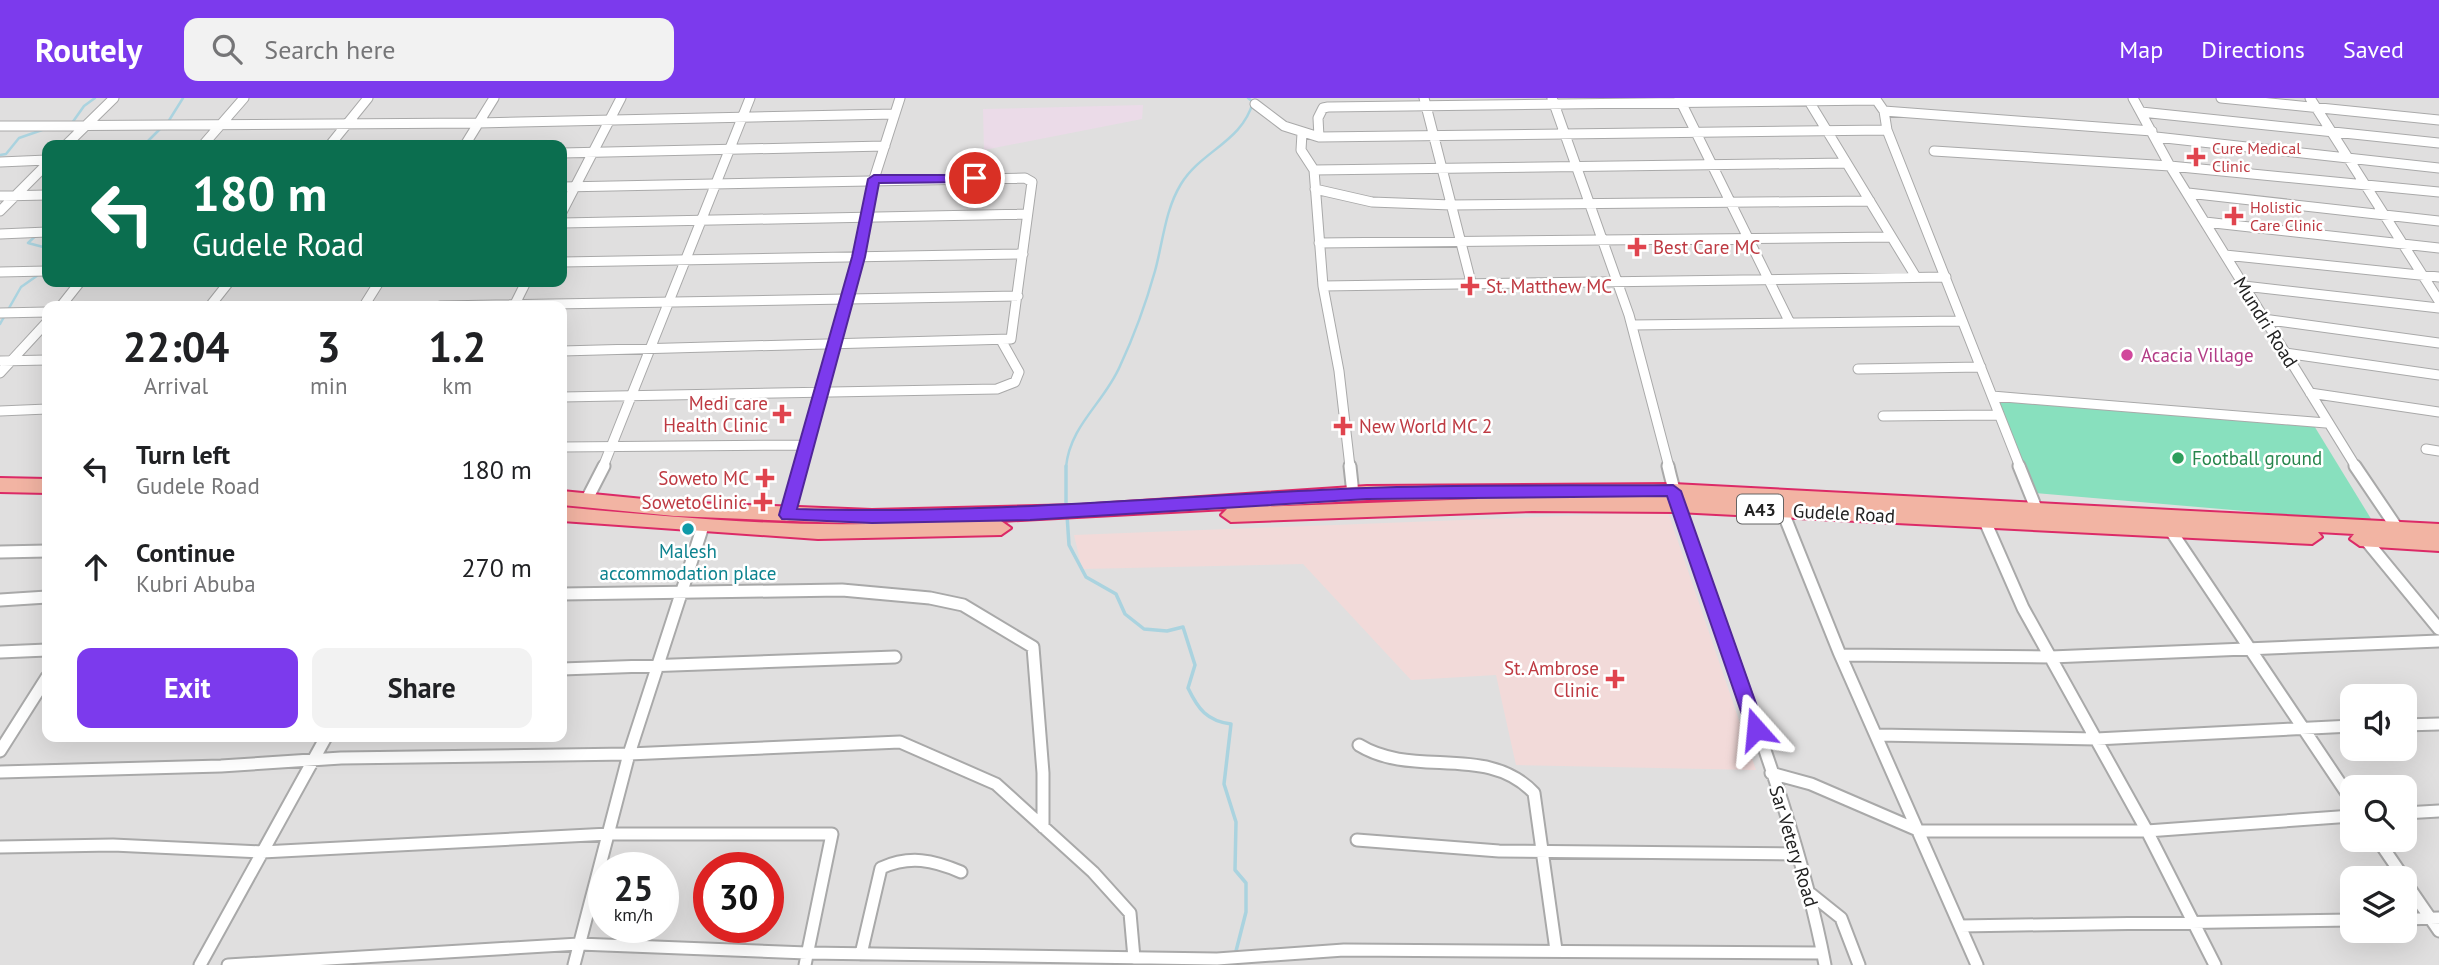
<!DOCTYPE html>
<html lang="en">
<head>
<meta charset="utf-8">
<style>
  body { margin:0; font-family:"PT Sans",sans-serif; background:#f2f2f2; color:#202124; height:100vh; display:flex; flex-direction:column; font-size:26px; white-space:nowrap }
  * { box-sizing:border-box; margin:0 }
  p { font-size:23px; color:#757577 }
  .icon { flex:none; width:38px; height:38px; fill:none; stroke:currentColor; stroke-width:2; stroke-linecap:round; stroke-linejoin:round }
  .map { position:relative; flex:1; overflow:hidden }
  .panel { position:absolute; left:42px; top:203px; width:525px; height:441px; display:flex; flex-direction:column; background:#fff; border-radius:14px; box-shadow:0 7px 28px #0002 }
  .panel>* { flex:none }
  .hud { position:absolute; left:42px; top:42px; width:525px; height:147px; border-radius:14px; box-shadow:0 7px 28px #0002; background:#0b6e4f; color:#fff; overflow:hidden }
  .fabs { position:absolute; left:2340px; top:586px; display:grid; gap:14px }
  .fabs a { display:grid; place-items:center; width:77px; height:77px; border-radius:14px; background:#fff; box-shadow:0 7px 28px #0002; font-size:35px }
  .speed { position:absolute; left:588px; top:754px; display:flex; gap:14px; font-size:35px; font-weight:700; text-align:center }
  .speed>* { display:grid; place-content:center; width:91px; height:91px; border-radius:50%; background:#fff; box-shadow:0 7px 28px #0002; line-height:1 }
  .speed small { font-size:18px; font-weight:400 }
  .speed .limit { border:10px solid #d22; background:#fff; color:#111 }
  .pin { position:absolute; display:grid; place-items:center; width:60px; height:60px; color:#fff; margin:-30px; border:4px solid #fff; border-radius:50%; box-shadow:0 2px 7px #0007 }
  .me { position:absolute; width:77px; margin:-38px; rotate:342deg; stroke-linejoin:round; filter:drop-shadow(0 0 5px #0008) }
  .turn { display:flex; align-items:center; gap:24px; height:147px; padding:0 35px; font-size:32px }
  .turn .icon { width:91px; height:91px; stroke-width:2.5 }
  .turn b { display:block; font-size:49px; line-height:60px }
  .eta { display:flex; justify-content:space-evenly; align-items:center; height:119px; text-align:center }
  .eta b { font-size:42px; font-weight:700; line-height:49px }
  .action { display:flex; gap:14px; margin-top:auto; padding:14px 35px }
  .action a { flex:1; height:80px; border-radius:14px; background:#7c3aed; color:#fff; font-size:28px; font-weight:700; line-height:80px; text-align:center }
  .action a+a { background:#f2f2f2; color:#202124 }
  ul { padding:0; list-style:none }
  li { display:flex; align-items:center; gap:21px; height:98px; padding:0 35px }
  li div { flex:1 }
  li b { display:block; font-size:26px }
  li em { font-style:normal }
  header { display:flex; align-items:center; gap:42px; box-sizing:border-box; height:98px; padding:0 35px; background:#7c3aed; color:#fff }
  header strong { font-size:33px }
  nav { display:flex; gap:38px; margin-inline-start:auto; font-size:24px }
  .search { width:490px; height:63px; background:#f2f2f2; display:flex; align-items:center; gap:18px; box-sizing:border-box; padding:0 24px; border-radius:14px; color:#757577; font-size:26px }
  .map>svg:first-child { display:block }
</style>
</head>
<body>
<header>
<strong>Routely</strong>
<div class="search"><svg class="icon" aria-label="search" viewBox="0 0 24 24"><circle cx="10" cy="10" r="6"/><path d="M15 15l6 6"/></svg>Search here</div>
<nav><a>Map</a><a>Directions</a><a>Saved</a></nav>
</header>
<div class="map">
<svg width="2439" height="867" viewBox="0 0 2439 867">
  <rect width="100%" height="100%" fill="#f2efe9"/>
  <path fill="#e0dfdf" fill-rule="evenodd" d="M0,0H2439V867H0ZM47,47H562V184H47ZM47,208H562V639H47ZM2352,598H2404V651H2352ZM2352,690H2404V742H2352ZM604,770H663V830H604ZM709,770H768V830H709ZM2352,780H2404V833H2352Z"/>
  <path fill="#f2dad9" d="M1668,414L1756,672L1516,667L1496,577L1411,582L1303,466L1082,471L1074,437Z"/>
  <path fill="#ebdbe8" d="M1143,7L1142,21L984,52L983,11Z"/>
  <path fill="#88e0be" d="M1998,301L2313,326L2373,424L2035,395Z"/>
  <g fill="none" stroke-linecap="round" stroke-linejoin="round">
    <path stroke="#aad3df" stroke-width="2.5" d="M168,24L183,0
      M72,25L84,8L95,0
      M144,47L162,29
      M0,57L6,56L19,40L45,31
      M47,127L28,145L47,150
      M0,226L21,189L41,175
      M1066,369C1070,327 1104,305 1120,268C1134,238 1146,205 1155,173C1163,144 1165,112 1181,86C1201,53 1242,44 1253,4L1248,0"/>
    <path stroke="#aad3df" stroke-width="3.5" d="M1066,368V409
      M1067,417L1069,447L1086,479L1116,496L1125,516L1144,531L1167,533L1183,529L1195,567L1188,590C1198,611 1207,623 1231,626L1224,686L1236,724L1235,772L1246,785V814L1235,857"/>
    <g stroke="#a9a9a9" stroke-width="11">
      <path id="minor-far1" d="M1424,0L1471,184
        M1552,0L1629,217L1669,369
        M1679,0L1790,225
        M1807,0L1916,179
        M1875,0L1884,13L1887,32L2020,369
        M2133,0L2170,68L2356,369
        M2221,0L2439,22
        M2310,0L2439,203
        M1255,6L1284,28L1319,39L1887,32
        M1884,13L2152,33
        M2141,14L2439,45
        M0,28L478,25L895,16
        M1302,35L1301,52L1314,72L1323,188L1339,273L1350,369
        M1319,39L1318,20L1323,10L1328,9L1875,2
        M2156,39L2439,70
        M66,47L114,0
        M203,47L244,0
        M330,47L368,0
        M465,47L494,0
        M1934,53L2170,68L2439,94
        M562,55L885,48
        M0,64L47,62
        M1314,72L1846,65
        M562,89L1025,80L1032,84L1011,241L562,253
        M1315,91L1372,104L1451,107L1870,103
        M2188,95L2439,123
        M0,98L47,97
        M0,113L47,66
        M562,114L621,0
        M2205,124L2439,150
        M562,125L1027,116
        M0,136L47,134
        M1319,145L1891,139
        M2225,157L2439,179
        M562,164L1023,156
        M0,174L47,173
        M1323,188L1946,179
        M2244,188L2439,210
        M61,208L80,184
        M210,208L229,184
        M364,208L379,184
        M440,208L1018,198
        M514,208L526,184
        M0,215L47,214
        M2263,221L2439,245
        M1632,227L1960,223
        M2285,255L2439,277
        M0,263L47,262
        M1858,271L1981,269
        M0,275L47,224
        M2310,295L2439,314
        M1992,298L2326,325
        M562,299L997,291L1015,284L1019,274L1001,242
        M0,313L47,311
        M1883,318L1998,317
        M562,349L806,347
        M2426,351L2439,353
        M603,369L750,0
        M800,369L858,159L874,81L900,0"/>
    </g>
    <g stroke="#a9a9a9" stroke-width="15">
      <path id="minor" d="M1350,368L1353,396
        M1668,368C1682,428 1706,486 1727,545C1765,650 1804,758 1825,867
        M2019,368L2036,410
        M2355,368L2401,436
        M586,403L604,368
        M1782,412L1839,554L1977,867
        M787,417L801,368
        M1984,421L2023,510L2147,733L2215,867
        M2171,433L2352,703
        M2365,441L2439,531
        M0,454L47,453
        M562,496L842,492L930,500L963,507L1033,549L1043,675V729
        M0,502L47,499
        M0,554L47,552
        M1841,557L2051,559L2439,543
        M562,571L895,559
        M2404,627L2439,626
        M1877,637L2096,641L2352,628
        M1359,647C1414,681 1487,645 1534,695L1556,852
        M0,653L47,579
        M0,674L221,668L341,660L629,656L900,644L996,686L1093,774L1130,815L1134,860
        M1771,675L1811,686L1920,733H2147L2352,718
        M2404,715L2439,713
        M1357,742L1499,753L1798,756
        M2378,742L2404,780
        M0,749L113,747L262,754L609,736H832L805,867
        M2404,782L2439,833
        M1811,796L1841,820L1859,867
        M2404,821L2439,820
        M1960,828L2352,822
        M861,856L881,770C910,757 933,762 961,774
        M200,867L326,639
        M228,867L579,846L807,855L1217,861L1344,852L1822,855
        M574,867L629,656L703,428"/>
    </g>
    <g stroke="#dc2a67" stroke-width="4">
      <path id="trunk" d="M0,380L47,381V395L0,394Z
        M1673,386L2439,426V453L2360,448L2350,441L2354,436L2318,434L2322,439L2312,446L1677,414L1532,413L1231,424L1221,417L1227,411L1001,423L1011,430L1001,437L818,441L562,423V409C663,418 765,428 867,426L674,418L562,407V393L674,404L872,412L1080,407L1367,388ZM1478,401L1259,409L1367,402Z"/>
    </g>
    <use href="#minor-far1" stroke="#fff" stroke-width="9"/>
    <use href="#minor" stroke="#fff" stroke-width="11"/>
    <use href="#trunk" fill="#f2b4a3" fill-rule="evenodd"/>
  </g>
  <path fill="#7c3aed" stroke="#51269a" stroke-width="2" d="M874,77H975L981,80L975,84L879,85L865,159L797,411C987,417 1176,397 1366,390C1468,386 1571,388 1673,387L1681,393L1765,631L1763,637L1756,639L1747,631L1667,398L1367,401L1030,422L872,425L782,421L779,417L852,159L868,81Z"/>
  <g fill="#e0444e" stroke="#fff" stroke-width="2.5">
    <path d="M2192.5 48.5h7v7h7v7h-7v7h-7v-7h-7v-7h7z"/>
    <path d="M2230.5 107.5h7v7h7v7h-7v7h-7v-7h-7v-7h7z"/>
    <path d="M1633.5 138.5h7v7h7v7h-7v7h-7v-7h-7v-7h7z"/>
    <path d="M1466.5 177.5h7v7h7v7h-7v7h-7v-7h-7v-7h7z"/>
    <path d="M778.5 305.5h7v7h7v7h-7v7h-7v-7h-7v-7h7z"/>
    <path d="M1339.5 317.5h7v7h7v7h-7v7h-7v-7h-7v-7h7z"/>
    <path d="M761.5 369.5h7v7h7v7h-7v7h-7v-7h-7v-7h7z"/>
    <path d="M759.5 393.5h7v7h7v7h-7v7h-7v-7h-7v-7h7z"/>
    <path d="M1611.5 570.5h7v7h7v7h-7v7h-7v-7h-7v-7h7z"/>
  </g>
  <circle fill="#d1479c" stroke="#fff" stroke-width="2.5" cx="2127" cy="257" r="7"/>
  <circle fill="#2e9e5b" stroke="#fff" stroke-width="2.5" cx="2178" cy="360" r="7"/>
  <circle fill="#0f9aa8" stroke="#fff" stroke-width="2.5" cx="688" cy="431" r="7"/>
  <g text-anchor="middle" dominant-baseline="central" stroke-width="5" stroke-linejoin="round" paint-order="stroke">
    <g font-size="16" fill="#be3a42" stroke="#fff" text-anchor="start">
      <text x="2212" y="50">Cure Medical<tspan x="2212" dy="18">Clinic</tspan></text>
      <text x="2250" y="109">Holistic<tspan x="2250" dy="18">Care Clinic</tspan></text>
    </g>
    <rect fill="#fff" stroke="#646464" stroke-width="2" x="1737" y="396.5" width="46" height="29" rx="5"/>
    <g font-size="18" font-weight="bold" fill="#222">
      <text x="1760" y="411">A43</text>
    </g>
    <g font-size="19" fill="#be3a42" stroke="#fff" text-anchor="end">
      <text x="1653" y="149" text-anchor="start">Best Care MC</text>
      <text x="1486" y="188" text-anchor="start">St. Matthew MC</text>
      <text x="768" y="305">Medi care<tspan x="768" dy="22">Health Clinic</tspan></text>
      <text x="1359" y="328" text-anchor="start">New World MC 2</text>
      <text x="749" y="380">Soweto MC</text>
      <text x="747" y="404">SowetoClinic</text>
      <text x="1599" y="570">St. Ambrose<tspan x="1599" dy="22">Clinic</tspan></text>
    </g>
    <g font-size="19" fill="#222" stroke="#fff">
      <text transform="translate(2266 224) rotate(58)">Mundri Road</text>
      <text transform="translate(1844 415) rotate(3)">Gudele Road</text>
      <text transform="translate(1794 748) rotate(73)">Sar Vetery Road</text>
    </g>
    <g font-size="19" fill="#b23c85" stroke="#fff" text-anchor="start">
      <text x="2141" y="257">Acacia Village</text>
    </g>
    <g font-size="19" fill="#27864d" stroke="#fff" text-anchor="start">
      <text x="2192" y="360">Football ground</text>
    </g>
    <g font-size="19" fill="#0d838f" stroke="#fff">
      <text x="688" y="453">Malesh<tspan x="688" dy="22">accommodation place</tspan></text>
    </g>
  </g>
</svg>
<div class="fabs">
<a><svg class="icon" aria-label="sound" viewBox="0 0 24 24"><path d="M4 9h4l5-4v14l-5-4H4zM17 9q2 3 0 6"/></svg></a>
<a><svg class="icon" aria-label="search" viewBox="0 0 24 24"><circle cx="10" cy="10" r="6"/><path d="M15 15l6 6"/></svg></a>
<a><svg class="icon" aria-label="layers" viewBox="0 0 24 24"><path d="M12 4l9 5-9 5-9-5zM3 14l9 5 9-5"/></svg></a>
</div>
<div class="speed"><div>25<small>km/h</small></div><div class="limit">30</div></div>
<div class="pin" style="left:975px;top:80px;background:#d93025"><svg class="icon" aria-label="arrive" viewBox="0 0 24 24"><path d="M6 21V4h12l-3 4 3 4H6"/></svg></div>
<svg class="me" style="left:1756px;top:631px" viewBox="-20 -20 40 40"><path d="M0-17L14 15 0 8-14 15z" fill="#7c3aed" stroke="#fff" stroke-width="4"/></svg>
<div class="hud">
<div class="turn"><svg class="icon" aria-label="left" viewBox="0 0 24 24"><path d="M17 20v-9H6M10 6l-5 5 5 5"/></svg><div><b>180 m</b>Gudele Road</div></div>
</div>
<section class="panel">
<div class="eta">
<div><b>22:04</b><p>Arrival</p></div>
<div><b>3</b><p>min</p></div>
<div><b>1.2</b><p>km</p></div>
</div>
<ul>
<li><svg class="icon" aria-label="left" viewBox="0 0 24 24"><path d="M17 20v-9H6M10 6l-5 5 5 5"/></svg><div><b>Turn left</b><p>Gudele Road</p></div><em>180 m</em></li>
<li><svg class="icon" aria-label="ahead" viewBox="0 0 24 24"><path d="M12 20V5M6 11l6-6 6 6"/></svg><div><b>Continue</b><p>Kubri Abuba</p></div><em>270 m</em></li>
</ul>
<div class="action"><a>Exit</a><a>Share</a></div>
</section>
</div>
</body>
</html>
